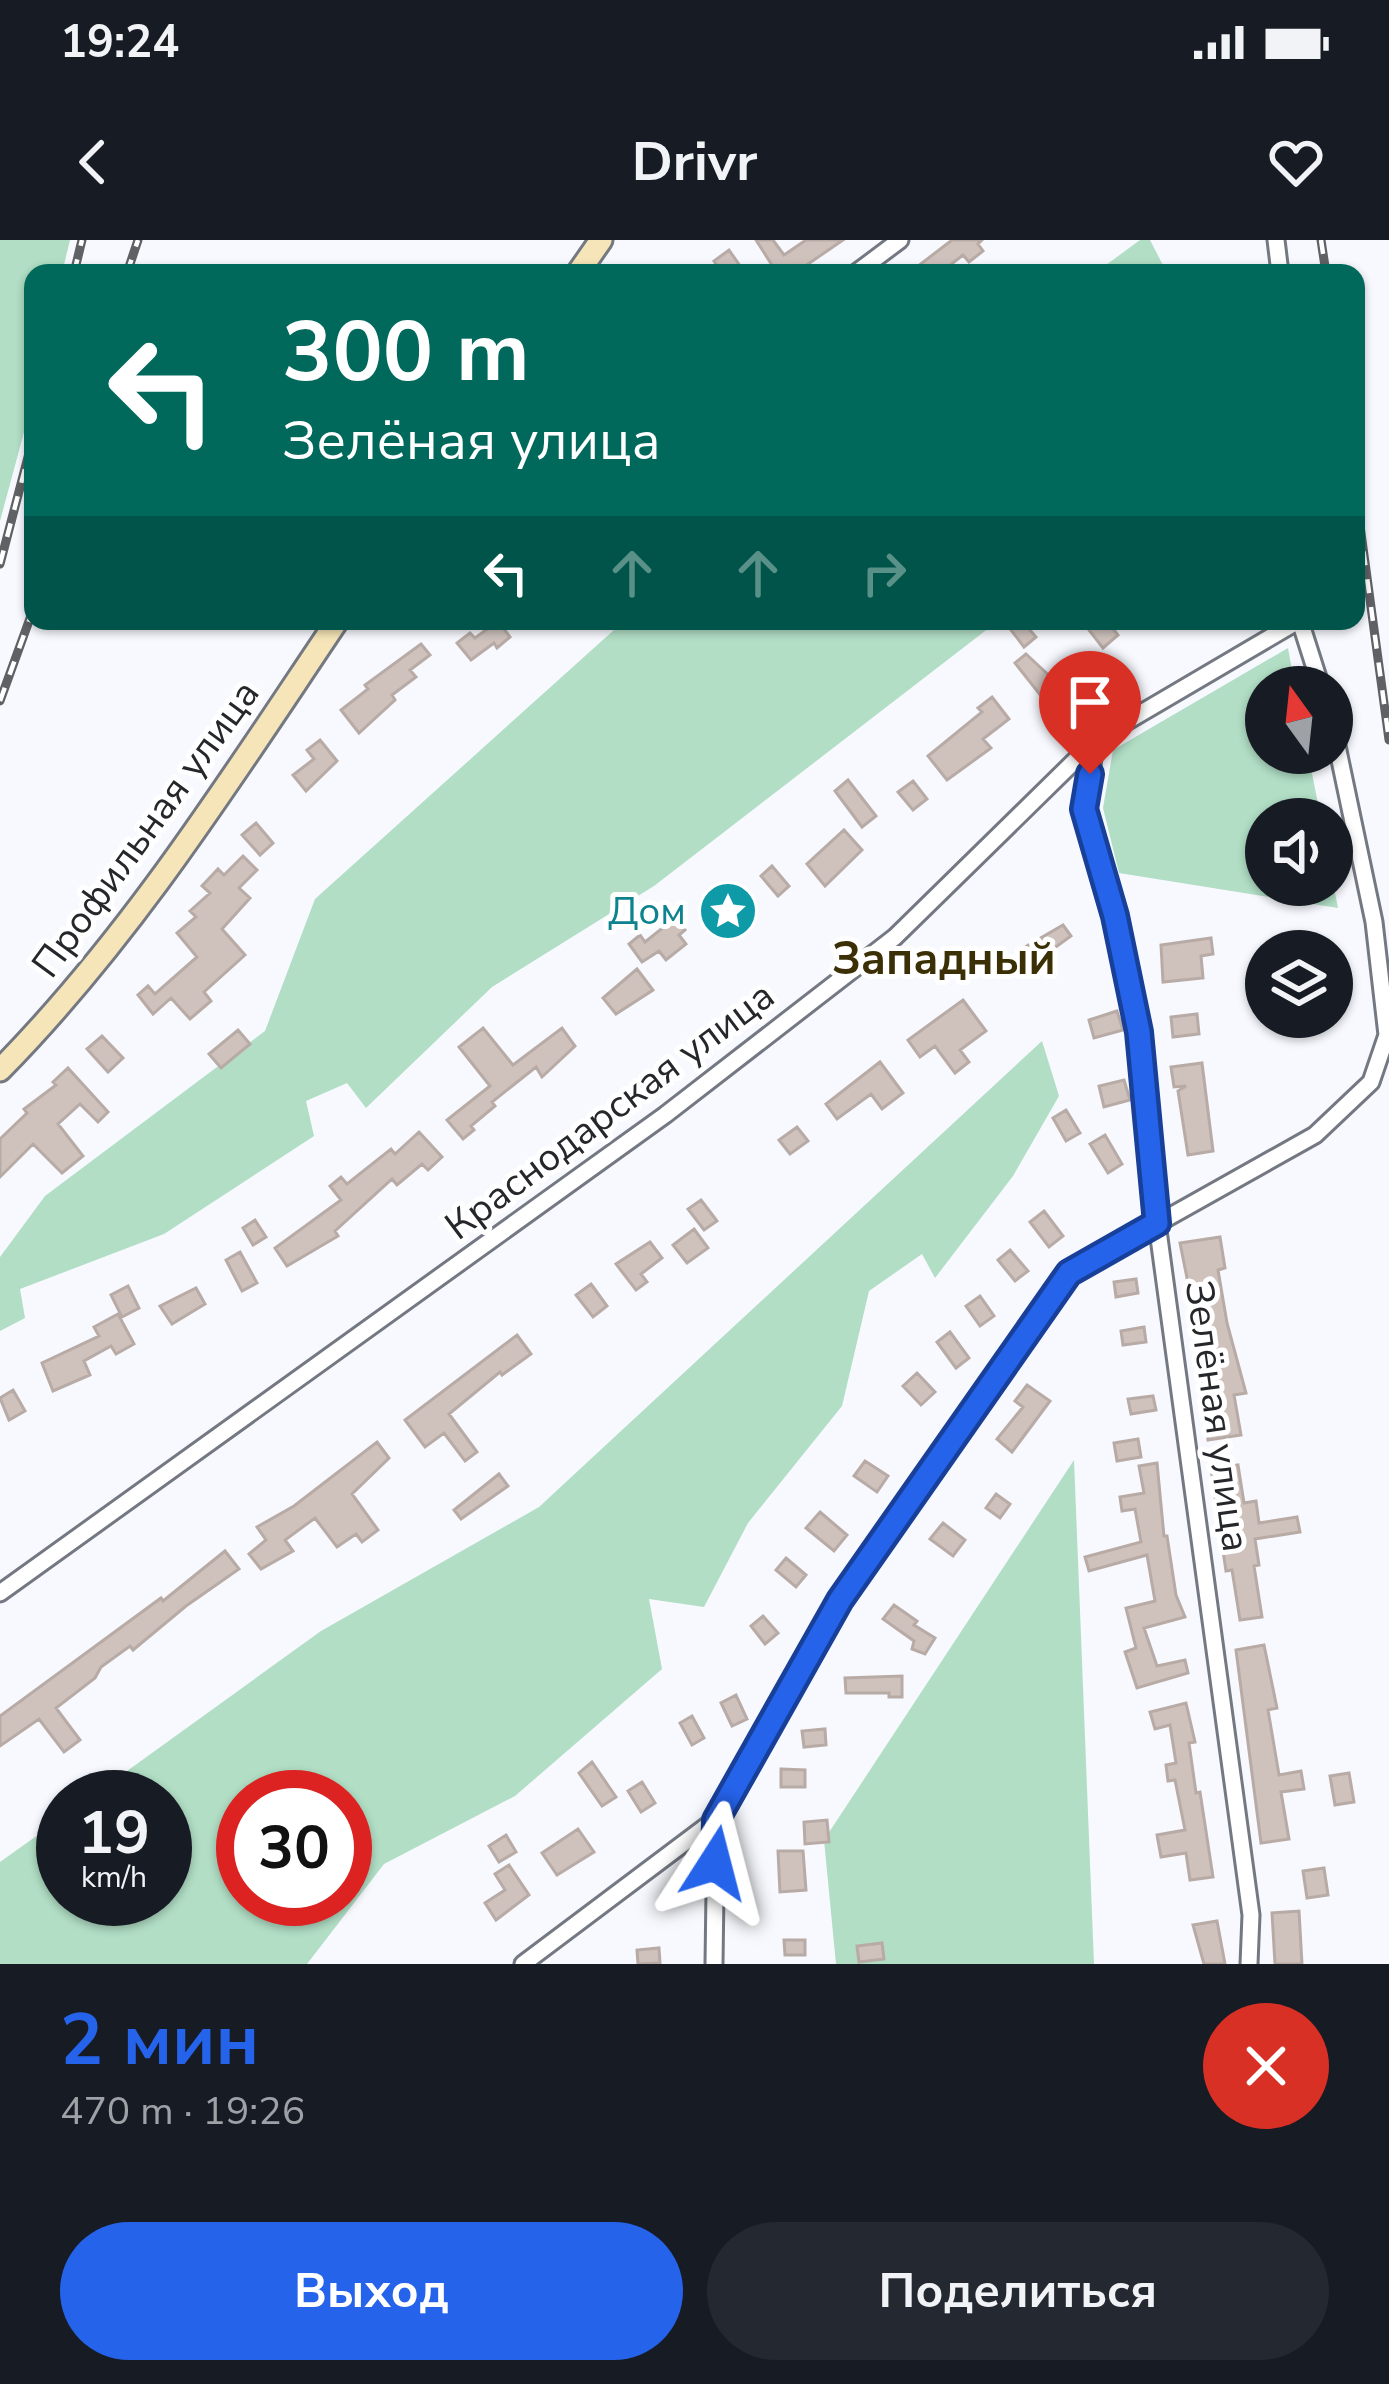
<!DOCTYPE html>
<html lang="ru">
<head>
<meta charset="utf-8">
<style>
  body { margin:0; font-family:"Nunito Sans",sans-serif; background:#242831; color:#f1f3f6; height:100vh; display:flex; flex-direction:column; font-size:45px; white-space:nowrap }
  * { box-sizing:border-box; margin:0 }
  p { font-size:39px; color:#9ea1a6 }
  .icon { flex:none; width:66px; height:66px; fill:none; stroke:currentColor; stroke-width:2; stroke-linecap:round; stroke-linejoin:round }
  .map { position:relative; height:1724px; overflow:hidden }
  .drawer { display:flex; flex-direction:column; background:#171b24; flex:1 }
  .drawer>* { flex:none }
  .banner { position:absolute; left:24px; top:24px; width:1341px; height:366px; border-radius:24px; box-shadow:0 3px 9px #0004; background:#00695c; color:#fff; overflow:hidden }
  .needle { width:78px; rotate:345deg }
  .fabs { position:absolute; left:1245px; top:426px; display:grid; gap:24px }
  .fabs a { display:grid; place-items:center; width:108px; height:108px; border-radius:50%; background:#171b24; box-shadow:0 3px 9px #0004; font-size:60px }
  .speed { position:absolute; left:36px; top:1530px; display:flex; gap:24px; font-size:60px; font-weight:700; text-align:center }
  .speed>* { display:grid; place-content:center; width:156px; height:156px; border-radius:50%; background:#171b24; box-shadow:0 3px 9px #0004; line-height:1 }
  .speed small { font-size:30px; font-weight:400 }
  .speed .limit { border:18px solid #d22; background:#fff; color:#111 }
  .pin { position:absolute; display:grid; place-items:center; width:102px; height:102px; color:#fff; margin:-123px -51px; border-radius:50% 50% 50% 0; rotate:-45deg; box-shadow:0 0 12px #0007 }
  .pin .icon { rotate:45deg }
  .me { position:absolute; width:132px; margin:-66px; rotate:9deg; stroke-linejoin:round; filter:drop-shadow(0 0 9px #0008) }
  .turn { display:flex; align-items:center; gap:42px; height:252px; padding:0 60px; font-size:54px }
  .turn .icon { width:156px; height:156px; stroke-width:2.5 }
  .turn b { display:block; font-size:84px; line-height:102px }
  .lanes { display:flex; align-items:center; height:114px; padding:0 60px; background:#0003; justify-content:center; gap:60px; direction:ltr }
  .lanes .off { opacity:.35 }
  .round { display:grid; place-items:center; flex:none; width:126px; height:126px; border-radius:63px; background:#242831 }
  .headline { display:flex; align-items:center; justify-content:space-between; height:204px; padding:0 60px }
  h1 { font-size:72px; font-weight:700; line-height:90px; color:#2563eb }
  .button { display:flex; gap:24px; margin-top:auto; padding:24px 60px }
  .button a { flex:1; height:138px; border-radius:72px; background:#2563eb; color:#fff; font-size:48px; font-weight:700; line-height:138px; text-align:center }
  .button a+a { background:#242831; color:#f1f3f6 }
  .status { display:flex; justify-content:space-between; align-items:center; height:84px; padding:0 60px; background:#171b24; direction:ltr }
  .status svg { height:33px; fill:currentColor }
  header { display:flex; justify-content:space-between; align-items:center; height:156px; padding:0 60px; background:#171b24; font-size:54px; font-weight:700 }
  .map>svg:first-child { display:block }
</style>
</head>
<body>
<div class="status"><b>19:24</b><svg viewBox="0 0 49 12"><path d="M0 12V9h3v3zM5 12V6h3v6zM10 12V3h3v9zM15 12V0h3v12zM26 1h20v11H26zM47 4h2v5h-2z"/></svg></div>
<header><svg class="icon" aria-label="back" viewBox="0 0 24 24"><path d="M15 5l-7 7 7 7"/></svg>Drivr<svg class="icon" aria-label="heart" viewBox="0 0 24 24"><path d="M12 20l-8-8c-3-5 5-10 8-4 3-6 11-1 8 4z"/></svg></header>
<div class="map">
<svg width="1389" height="1724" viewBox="0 0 1389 1724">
  <rect width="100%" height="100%" fill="#f7f9fe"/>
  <path fill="#b1dec5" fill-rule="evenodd" d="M0,0H70L62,33H33V159L0,281Z
    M1140,0H1150L1167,33H1095Z
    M624,381H998L654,646L492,747L366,868L347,843L306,861L314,896L164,994L20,1049L25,1078L0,1091V1017L45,956L265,791L315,659Z
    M1288,408L1295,447H1266V513H1308L1321,579H1266V645H1332V637L1338,668L1119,633L1103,568L1113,510Z
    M1042,801L1059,856L1013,936L935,1038L922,1014L869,1051L842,1166L748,1283L704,1367L649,1359L662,1429L515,1556L384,1624L307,1724H0V1622L63,1577V1659H165V1557H91L321,1391L539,1267ZM345,1557V1659H243V1557Z
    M1074,1220L1094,1724H836L824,1600Z"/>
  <path fill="#cfc2bd" stroke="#b8aba6" stroke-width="3" d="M756,0H773L784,15L806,0H843L795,33H777Z
    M952,0H982L978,4L983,11L969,22L963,15L940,33H909Z
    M729,10L745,33H722L714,21Z
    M498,381L510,397L497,408L494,403L471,420L457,403L470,393L475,398Z
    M1022,381L1036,397L1024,407L1011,390Z
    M1100,381H1107L1118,395L1103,408L1089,390Z
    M421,404L430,415L410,430L416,437L392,455L395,460L359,493L341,470L368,449L365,445Z
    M1026,414L1057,443L1041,456L1015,423Z
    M992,457L1009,479L983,499L991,508L947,540L928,516L982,472L978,468Z
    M320,500L337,521L306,551L293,535L314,519L307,510Z
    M848,540L876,576L862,587L835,551Z
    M913,541L927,559L913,570L898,552Z
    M256,583L273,603L260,615L242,595Z
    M844,590L862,610L825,646L807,624Z
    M243,616L257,630L239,648L250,658L222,689L245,715L204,752L211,761L190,779L171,758L153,774L138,755L148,746L155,754L197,717L177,693L196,677L190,671L210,653L202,646L218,629L224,635Z
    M772,626L789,646L778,656L761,636Z
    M675,678L685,690L679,695L686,704L666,720L659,711L642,722L629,704L640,695L645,702Z
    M1063,685L1071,696L1038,720L1027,706Z
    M1211,698L1213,714L1201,716L1203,738L1163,742L1161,705Z
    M637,729L653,750L616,774L603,758Z
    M963,760L986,791L960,810L969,822L955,833L935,806L920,817L908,800Z
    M1117,771L1123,790L1094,798L1089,780Z
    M1197,774L1199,794L1173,797L1171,777Z
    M483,788L513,825L562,788L575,806L542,837L536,827L492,862L495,866L471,886L474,890L463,899L447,880L490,846L459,807Z
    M238,790L250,804L221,828L209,814Z
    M102,796L123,818L108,832L87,809Z
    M880,822L903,853L882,869L871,854L837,879L826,864Z
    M1202,823L1213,911L1188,915L1178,851L1186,846L1174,847L1171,827Z
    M68,828L108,872L98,882L80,864L58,884L83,916L62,933L33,904L0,937V899L27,873L24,869L56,845L53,842Z
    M1124,840L1130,860L1104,867L1099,846Z
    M1066,870L1080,893L1066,901L1053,878Z
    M797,887L808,901L790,914L779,900Z
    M419,892L442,917L428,930L422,924L397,945L392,939L335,991L338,996L287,1026L275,1008L341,960L330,946L341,937L347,944L391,909L395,914Z
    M1105,895L1122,924L1108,933L1090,904Z
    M701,960L717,981L704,990L688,969Z
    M1044,971L1063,996L1049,1007L1030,982Z
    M255,980L266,997L253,1005L243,988Z
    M694,989L708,1008L687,1023L673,1005Z
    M1220,997L1225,1028L1218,1030L1227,1083L1246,1153L1234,1155L1241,1195L1208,1200L1197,1088L1180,1003Z
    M650,1002L662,1018L641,1034L647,1042L636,1050L616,1024Z
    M1010,1010L1028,1031L1015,1041L998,1020Z
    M240,1012L257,1043L242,1051L226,1020Z
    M1136,1039L1138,1053L1116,1057L1114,1042Z
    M591,1044L607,1066L593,1077L576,1055Z
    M128,1046L139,1068L122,1077L111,1055Z
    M196,1048L205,1064L172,1084L160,1066Z
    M980,1056L994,1076L980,1086L966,1066Z
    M118,1074L134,1104L116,1114L111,1106L84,1121L90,1135L53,1151L42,1123L99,1096L94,1087Z
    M1144,1087L1146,1102L1123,1105L1121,1091Z
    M950,1092L969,1118L956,1128L937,1102Z
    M517,1095L531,1114L502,1135L500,1132L449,1174L477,1212L465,1221L444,1193L425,1207L405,1180Z
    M917,1133L935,1152L921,1165L903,1146Z
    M1027,1145L1050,1161L1012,1212L997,1199L1023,1167L1015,1161Z
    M13,1150L25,1171L9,1180L0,1158Z
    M1153,1156L1156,1170L1131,1174L1128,1159Z
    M1138,1199L1141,1217L1117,1221L1114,1203Z
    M377,1202L389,1218L352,1254L378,1290L362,1302L356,1294L337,1307L315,1278L285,1300L293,1311L261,1329L249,1314L266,1300L257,1287L294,1266Z
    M865,1221L888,1236L877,1252L854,1236Z
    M1157,1223L1164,1296H1167L1176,1355L1185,1377L1144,1388L1157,1426L1185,1420L1188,1433L1137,1448L1125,1412L1136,1408L1126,1368L1155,1361L1147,1315L1089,1331L1085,1317L1141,1302L1135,1269L1122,1271L1120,1257L1144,1253L1139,1226Z
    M1238,1225L1244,1263L1256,1261L1259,1283L1297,1277L1300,1292L1255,1299L1259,1325L1254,1326L1262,1377L1240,1380L1232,1330L1226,1331L1211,1229Z
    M499,1234L508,1246L461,1279L454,1270Z
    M996,1254L1010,1264L1000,1278L986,1268Z
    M820,1272L847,1295L834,1311L806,1288Z
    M943,1283L965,1300L953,1316L930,1299Z
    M225,1311L239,1329L186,1366L133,1410L130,1406L101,1427L95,1438L56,1468L80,1500L64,1512L39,1479L0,1506V1476L161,1358L163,1361Z
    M786,1318L806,1335L796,1347L776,1330Z
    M894,1365L917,1381L914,1385L935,1398L925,1414L912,1409L914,1401L883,1379Z
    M763,1376L778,1393L765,1404L751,1386Z
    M1264,1405L1277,1468L1268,1470L1279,1535L1301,1531L1304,1549L1281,1552L1289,1599L1261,1603L1236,1410Z
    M902,1436V1457H889V1453H846L845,1438Z
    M736,1455L747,1479L732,1486L721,1463Z
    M1186,1463L1195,1502L1189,1503L1196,1553L1200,1552L1213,1637L1190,1640L1186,1613L1161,1617L1157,1595L1185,1590L1175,1540L1168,1541L1166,1525L1176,1523L1170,1485L1155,1489L1150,1472Z
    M692,1476L704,1498L692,1505L680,1483Z
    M825,1489L826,1505L804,1507L802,1491Z
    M592,1522L616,1557L602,1566L579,1533Z
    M781,1529L805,1530V1547H781Z
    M1349,1533L1354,1562L1335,1565L1330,1536Z
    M642,1542L655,1563L641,1572L628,1551Z
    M827,1580L829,1602L805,1604L804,1582Z
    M578,1589L594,1612L557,1635L542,1613Z
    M506,1595L516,1612L499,1622L489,1606Z
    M778,1611H803L806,1650L780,1652Z
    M509,1625L529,1655L496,1680L485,1663L505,1650L495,1634Z
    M1324,1628L1328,1655L1307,1658L1303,1631Z
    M1299,1671L1302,1724H1275L1272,1673Z
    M1217,1681L1225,1724H1204L1193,1685Z
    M784,1700H805V1715H785Z
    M882,1703L884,1719L859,1722L857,1706Z
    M659,1708L660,1723L638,1724L637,1710Z"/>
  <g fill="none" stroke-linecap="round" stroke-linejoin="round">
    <g stroke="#737882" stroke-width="21">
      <path id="minor" d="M1276,0L1280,33
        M856,33L900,0
        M1300,381L1321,447
        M1096,502L1084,570L1115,676L1139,792L1157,983L1251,1675L1249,1724
        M0,1353L665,875L895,697L1097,499L1298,381
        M523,1724L716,1579L840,1360L1069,1033L1315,895L1371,842L1387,795L1374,682L1332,482
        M714,1724L716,1579"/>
    </g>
    <g stroke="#737882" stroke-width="27">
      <path id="secondary" d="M578,33L601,0
        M0,830C132,696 232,537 337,381"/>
    </g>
    <use href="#minor" stroke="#fff" stroke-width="15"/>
    <use href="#secondary" stroke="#f6e5b8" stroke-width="21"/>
    <g stroke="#5f6165" stroke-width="9">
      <path id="rail" d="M1321,0L1326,33
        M74,33L82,0
        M127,33L138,0
        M1356,256L1389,500
        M0,324L33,198
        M0,461L33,370"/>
    </g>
    <use href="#rail" stroke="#fff" stroke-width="4.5" stroke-dasharray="14" stroke-linecap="butt"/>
  </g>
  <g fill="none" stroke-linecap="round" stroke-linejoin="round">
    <g stroke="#184099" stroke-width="30">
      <path id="route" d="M715,1623L716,1580L840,1360L1069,1033L1157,983L1139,792L1115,676L1084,569L1090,534"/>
    </g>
    <use href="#route" stroke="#2563eb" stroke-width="21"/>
  </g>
  <defs>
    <g id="sight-disc" transform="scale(3)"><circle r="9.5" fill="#0f9aa8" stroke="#fff"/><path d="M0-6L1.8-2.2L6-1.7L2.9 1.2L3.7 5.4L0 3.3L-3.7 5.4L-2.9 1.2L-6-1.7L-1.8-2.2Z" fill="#fff"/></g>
  </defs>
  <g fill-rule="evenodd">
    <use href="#sight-disc" x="728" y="671"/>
  </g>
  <g text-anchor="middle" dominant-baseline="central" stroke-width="10" stroke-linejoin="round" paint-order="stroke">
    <g font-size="39" fill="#25272b" stroke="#fff">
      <text transform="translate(146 589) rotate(-54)">Профильная улица</text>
      <text transform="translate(610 871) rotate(-37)">Краснодарская улица</text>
      <text transform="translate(1217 1176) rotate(82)">Зелёная улица</text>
    </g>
    <g font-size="39" fill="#0d838f" stroke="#fff" text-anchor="end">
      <text x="686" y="671">Дом</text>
    </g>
    <g font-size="45" font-weight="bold" fill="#3b3005" stroke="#fff">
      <text x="944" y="719">Западный</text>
    </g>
  </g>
</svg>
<div class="fabs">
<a><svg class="needle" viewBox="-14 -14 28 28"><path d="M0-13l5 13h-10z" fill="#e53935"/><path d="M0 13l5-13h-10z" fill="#9ea1a6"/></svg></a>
<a><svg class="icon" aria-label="sound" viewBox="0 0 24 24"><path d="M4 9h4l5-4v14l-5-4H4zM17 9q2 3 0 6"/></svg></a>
<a><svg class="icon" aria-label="layers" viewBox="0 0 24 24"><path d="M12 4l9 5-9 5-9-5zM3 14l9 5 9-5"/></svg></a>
</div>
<div class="speed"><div>19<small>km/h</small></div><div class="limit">30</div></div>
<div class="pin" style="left:1090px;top:534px;background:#d93025"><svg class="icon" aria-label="arrive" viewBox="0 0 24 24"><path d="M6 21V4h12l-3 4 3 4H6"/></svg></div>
<svg class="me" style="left:715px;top:1623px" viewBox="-20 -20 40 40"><path d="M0-17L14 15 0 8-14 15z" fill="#2563eb" stroke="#fff" stroke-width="4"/></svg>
<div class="banner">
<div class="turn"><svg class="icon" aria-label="left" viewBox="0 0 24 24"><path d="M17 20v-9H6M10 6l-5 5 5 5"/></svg><div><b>300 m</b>Зелёная улица</div></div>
<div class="lanes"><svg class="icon" aria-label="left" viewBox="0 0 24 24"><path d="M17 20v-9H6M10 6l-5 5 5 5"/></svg><svg class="icon off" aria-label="ahead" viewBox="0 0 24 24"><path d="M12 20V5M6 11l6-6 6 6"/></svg><svg class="icon off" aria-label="ahead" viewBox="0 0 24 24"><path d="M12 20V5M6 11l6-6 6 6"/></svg><svg class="icon off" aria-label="right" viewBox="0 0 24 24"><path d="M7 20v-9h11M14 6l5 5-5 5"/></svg></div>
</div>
</div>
<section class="drawer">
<div class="headline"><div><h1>2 мин</h1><p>470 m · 19:26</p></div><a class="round" style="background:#d93025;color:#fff"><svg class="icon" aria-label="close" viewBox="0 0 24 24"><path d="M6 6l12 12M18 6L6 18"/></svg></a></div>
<div class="button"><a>Выход</a><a>Поделиться</a></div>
</section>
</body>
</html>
